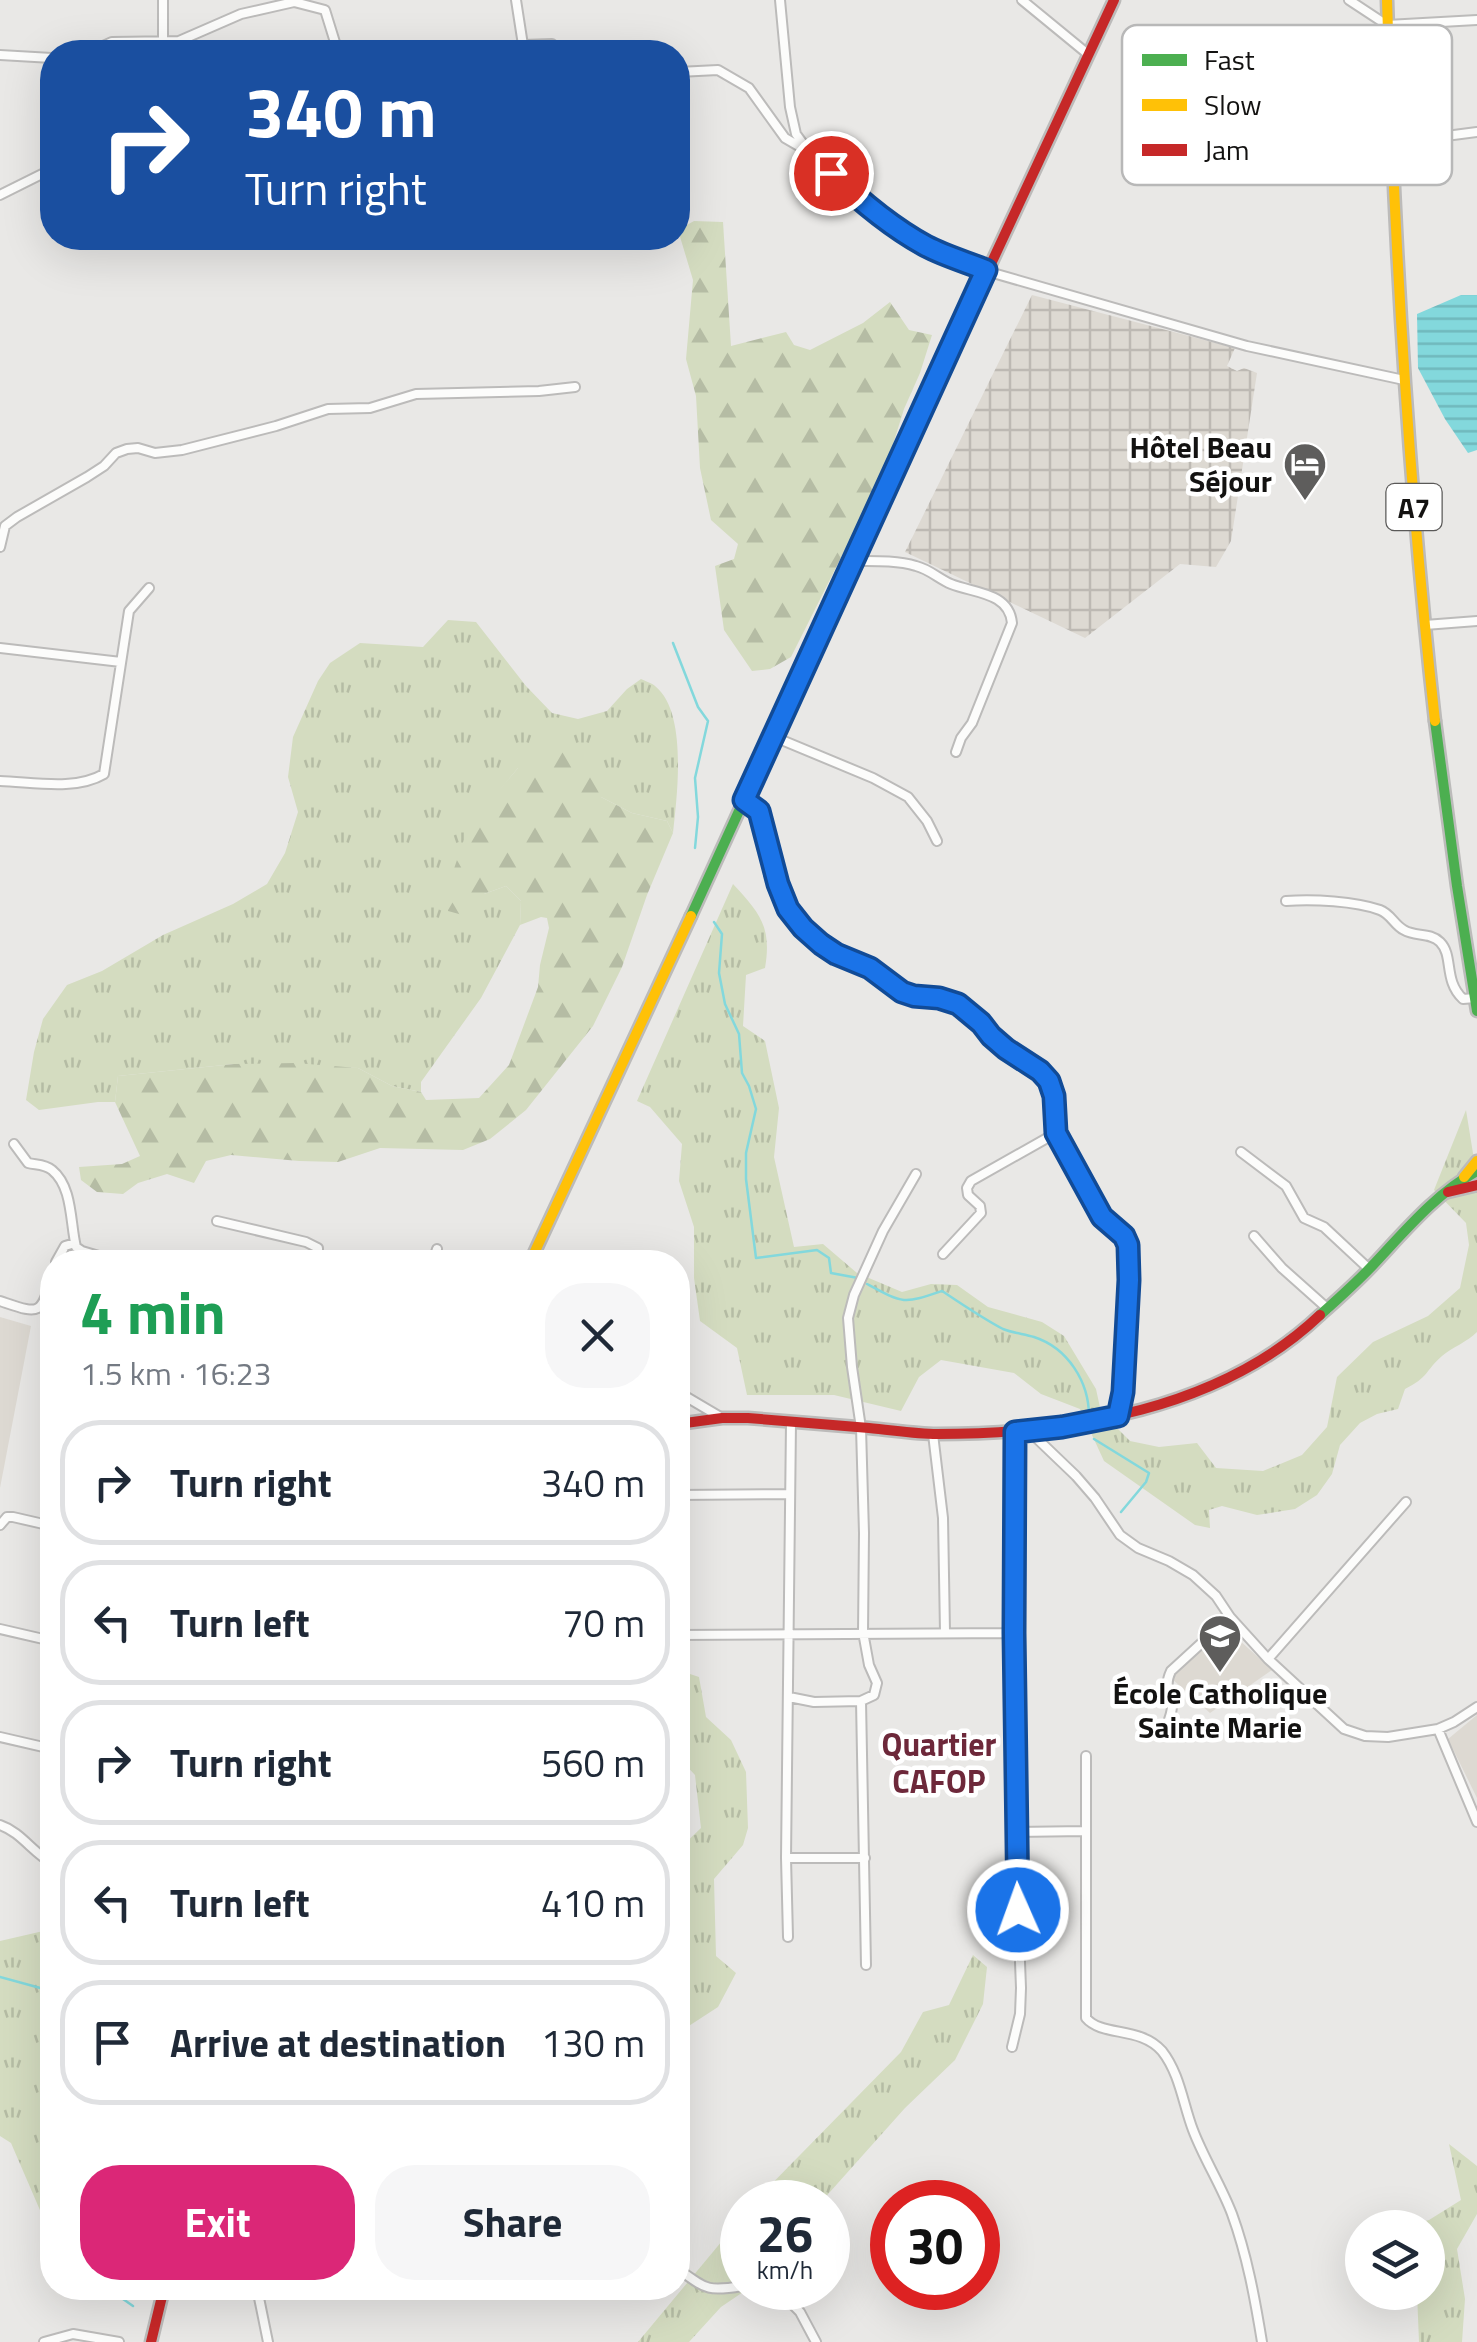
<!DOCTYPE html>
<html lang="en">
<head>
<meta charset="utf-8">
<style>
  body { margin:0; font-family:"Titillium Web",sans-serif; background:#f6f6f7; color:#1f2937; height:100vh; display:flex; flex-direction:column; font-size:38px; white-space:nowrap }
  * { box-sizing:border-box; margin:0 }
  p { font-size:32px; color:#747a83 }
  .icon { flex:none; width:55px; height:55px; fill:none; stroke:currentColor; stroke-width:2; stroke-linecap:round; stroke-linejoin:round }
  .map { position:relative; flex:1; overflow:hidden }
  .details { position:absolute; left:40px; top:1250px; width:650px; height:1050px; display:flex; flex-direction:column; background:#fff; border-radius:40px; box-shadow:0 10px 40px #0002 }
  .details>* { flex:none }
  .top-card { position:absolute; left:40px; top:40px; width:650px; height:210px; border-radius:40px; box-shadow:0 10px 40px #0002; background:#1a4fa0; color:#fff; overflow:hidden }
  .controls { position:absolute; left:1345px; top:2210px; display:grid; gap:20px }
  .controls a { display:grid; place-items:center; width:100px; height:100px; border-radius:50%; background:#fff; box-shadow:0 10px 40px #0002; font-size:50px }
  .speed { position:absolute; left:720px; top:2180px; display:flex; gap:20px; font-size:50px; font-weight:700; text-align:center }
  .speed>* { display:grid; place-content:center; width:130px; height:130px; border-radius:50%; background:#fff; box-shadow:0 10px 40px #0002; line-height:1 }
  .speed small { font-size:25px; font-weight:400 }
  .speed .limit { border:15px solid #d22; background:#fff; color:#111 }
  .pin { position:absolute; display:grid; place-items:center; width:85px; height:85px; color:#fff; margin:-42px; border:5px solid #fff; border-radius:50%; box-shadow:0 2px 10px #0007 }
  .me { position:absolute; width:110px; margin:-55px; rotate:358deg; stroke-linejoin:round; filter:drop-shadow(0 0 8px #0008) }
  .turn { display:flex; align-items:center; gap:35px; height:210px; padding:0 40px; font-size:45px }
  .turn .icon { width:130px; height:130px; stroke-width:2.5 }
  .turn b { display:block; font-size:70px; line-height:85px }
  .round { display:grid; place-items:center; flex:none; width:105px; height:105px; border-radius:40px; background:#f6f6f7 }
  .overview { display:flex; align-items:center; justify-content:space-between; height:170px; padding:0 40px }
  h1 { font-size:60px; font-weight:700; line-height:75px; color:#1e9e55 }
  .primary-button { display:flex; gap:20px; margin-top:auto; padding:20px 40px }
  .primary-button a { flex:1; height:115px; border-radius:40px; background:#db2777; color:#fff; font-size:40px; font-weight:700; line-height:115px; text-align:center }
  .primary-button a+a { background:#f6f6f7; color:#1f2937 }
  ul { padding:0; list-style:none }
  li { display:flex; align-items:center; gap:30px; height:125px; margin:0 20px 15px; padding:0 20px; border:5px solid #e0e1e3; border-radius:40px }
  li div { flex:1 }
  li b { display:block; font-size:38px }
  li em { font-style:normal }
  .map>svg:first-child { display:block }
</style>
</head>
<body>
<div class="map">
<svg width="1477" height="2342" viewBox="0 0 1477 2342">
  <defs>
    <pattern id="industrial-grid" width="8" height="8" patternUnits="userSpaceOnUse" patternTransform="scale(2.5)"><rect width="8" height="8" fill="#ddd9d2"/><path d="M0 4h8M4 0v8" fill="none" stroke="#bdb9b3"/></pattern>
    <pattern id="grass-tufts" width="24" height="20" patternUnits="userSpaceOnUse" patternTransform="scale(2.5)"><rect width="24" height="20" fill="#d4dcc0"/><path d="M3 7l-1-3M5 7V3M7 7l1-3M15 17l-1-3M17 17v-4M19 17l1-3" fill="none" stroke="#b5bca4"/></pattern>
    <pattern id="forest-firs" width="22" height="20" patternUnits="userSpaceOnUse" patternTransform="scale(2.5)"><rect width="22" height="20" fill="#d4dcc0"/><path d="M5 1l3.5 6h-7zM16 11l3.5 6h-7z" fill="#b5bca4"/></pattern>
    <pattern id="water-rules" width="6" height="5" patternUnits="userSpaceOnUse" patternTransform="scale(2.5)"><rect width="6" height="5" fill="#83d8dc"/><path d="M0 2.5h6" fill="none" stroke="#70b8bc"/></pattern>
  </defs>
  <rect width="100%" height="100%" fill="#e9e8e6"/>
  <path fill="#ddd9d2" d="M0,1317L31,1326L0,1488Z
    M1225,1627L1272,1670L1210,1713L1171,1678Z
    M1477,1715V1798L1448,1739Z"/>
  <path fill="url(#industrial-grid)" d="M1032,295L1235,348L1227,366L1237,371L1244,368L1257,373L1231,541L1216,567L1180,564L1085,638L905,552Z"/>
  <path fill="url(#grass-tufts)" d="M448,620L476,622L526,686L552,713L578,719L607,711L627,689L641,679C643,680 654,684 655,686C688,712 677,796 673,833L667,821L632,813L601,797L518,768L499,791L484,894L506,886L521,901L520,925L481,998L421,1082V1092L392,1086L358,1068L234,1064L118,1076L115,1102H98L39,1110L26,1100L34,1052L43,1019L67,985L102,971L163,935L233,904L267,884L285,853L298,812L288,777L293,737L318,681L330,663L360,643L423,647Z
    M733,884C760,913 772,927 765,968L746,975L743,1026L765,1041L779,1108L774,1157L794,1247L823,1244L857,1273L902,1292L931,1284L957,1285L988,1307L1042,1322L1064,1336L1096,1389L1101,1412L1130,1441L1159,1447L1197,1443L1216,1468L1263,1471L1302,1455L1327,1427L1337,1377L1373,1342L1428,1316L1460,1288L1469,1245L1466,1223L1434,1190L1466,1110L1477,1178V1332C1467,1342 1453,1347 1442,1356C1425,1371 1429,1377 1405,1389L1398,1409L1377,1414L1360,1423L1340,1445L1332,1474L1317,1495L1295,1509L1257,1515L1222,1506L1209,1510L1210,1528L1195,1525L1104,1461L1080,1409L1041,1394L1014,1373L941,1360L919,1377L901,1411L834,1395H747L737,1348L700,1321L694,1278V1227L679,1181L682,1144L650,1107L637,1101Z
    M678,1670L699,1677L706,1717L731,1740L746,1772L748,1828L743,1845L714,1879L716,1956L736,1973L718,2007L678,2033V1850L701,1828L695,1775L678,1757Z
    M52,1929V2238L11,2143L0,2136V1941Z
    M973,1955L987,1967L983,2004L955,2060L905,2108L821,2202H754L901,2052L923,2012L949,2005Z
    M1449,2144L1477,2166V2214L1457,2249L1465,2299L1462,2342H1419L1417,2293L1428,2292V2228L1403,2227L1429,2220L1461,2200Z
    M742,2217V2288H749L721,2307L689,2342H638Z"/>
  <path fill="url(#forest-firs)" d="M694,221L723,222L731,346L786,332L794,345L810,350L863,323L890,302L909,330L932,335L920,373L904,409L885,470L791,657L770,669L752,671L724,630L715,566L734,559L738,544L711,520L700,468L696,396L686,359L693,280L678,230Z
    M565,750L595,770L601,797L632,813L667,821L673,833L647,895L622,967L593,1026L526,1110L490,1139L463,1150L380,1148L338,1162L299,1161L231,1155L206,1161L194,1183L167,1174L138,1183L123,1194L97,1192L81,1180L79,1167L122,1164L140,1156L115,1102L118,1076L234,1064L295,1063L358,1068L392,1086L421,1092L426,1100L479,1098L509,1065L538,987L540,965L549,928L547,918L541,917L520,925L521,901L506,886L484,894L470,917L448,911L446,892L469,825L518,768Z"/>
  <path fill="url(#water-rules)" d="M1461,295H1477V450L1468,453L1445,419L1418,368L1417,314Z"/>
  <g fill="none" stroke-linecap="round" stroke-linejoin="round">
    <path stroke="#83d8dc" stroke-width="2.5" d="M673,643L698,707L708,721L695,778L698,817L695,848
      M714,922L722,934L719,973L725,1004L739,1034L742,1073L749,1086L756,1109L746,1153V1179L756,1258L817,1250L829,1258L831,1273L858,1278
      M867,1284C904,1304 903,1304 942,1291C962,1304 982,1318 1003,1329C1013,1333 1024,1334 1034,1337C1068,1348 1089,1382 1089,1416
      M1094,1439L1149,1473L1146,1482L1121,1512
      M0,1977L44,1989L52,2015
      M118,2288L123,2299L133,2306"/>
    <g stroke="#bcbbba" stroke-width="12">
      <path id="street" d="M516,0L523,45
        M780,0L790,107L796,134L809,152L853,194L905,233L929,247L986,271L1247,346L1404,380
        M1022,0L1089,55
        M1349,0L1387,25L1477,20
        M90,52L112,42L179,41L241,14L294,2L325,10L338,52
        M163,52V0
        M509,52L523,45L552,44L560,52
        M0,55L52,58
        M678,72L718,70L749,88L785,138L804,149
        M1392,143L1477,132
        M0,195L52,169
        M0,547L5,526L17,517L87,477L104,466L116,453L127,449L138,448L155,453L182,450L276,426L328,409L370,408L416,394L539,391L575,387
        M853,561C873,561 897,560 916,566C929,569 939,579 951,584C973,593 1009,592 1012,623L972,723L961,738L956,752
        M1425,625L1477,621
        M0,648L121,662
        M772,736L873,778L908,797L927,821L937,841
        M0,781C33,782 75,791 104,774L129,611L149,588
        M744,800L759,811L762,818C776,874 780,922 835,953C846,959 858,963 870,968C883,975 893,988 907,993C924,1000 942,996 958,1005C977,1015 986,1033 1002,1046C1016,1057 1035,1063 1045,1077C1060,1096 1050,1122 1060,1142C1073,1165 1088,1193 1101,1215C1108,1225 1123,1229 1126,1242C1132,1263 1128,1289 1127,1310C1125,1345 1125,1381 1118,1416
        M1286,901C1313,899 1355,901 1380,910C1391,914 1394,925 1404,930C1415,937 1430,932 1440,942C1454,956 1443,980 1463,999L1475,998
        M14,1144L28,1163C36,1165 45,1164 52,1170C73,1187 70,1223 76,1247L82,1251L119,1262
        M1241,1152L1286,1186L1304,1218L1324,1227L1369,1269
        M217,1221L306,1242L318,1248V1262
        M1254,1236L1282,1268L1328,1309
        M943,1254L981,1213L980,1206L968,1195L967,1188L971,1181L1056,1133
        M56,1262L65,1246L75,1243
        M433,1262L437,1249
        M0,1301C39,1314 41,1317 52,1276
        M678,1392L722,1418
        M1028,1430L1076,1476L1095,1498L1120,1535L1138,1548L1169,1561L1193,1575L1216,1596L1230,1617L1268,1659L1344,1729L1365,1736L1388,1737L1438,1729L1454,1722L1477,1707
        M933,1434L943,1518L945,1632
        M678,1495L790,1494
        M0,1525L7,1517H13L52,1526
        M0,1629L52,1641
        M678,1635L1014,1633
        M1268,1659L1406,1502
        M789,1697L814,1702L861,1701
        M1438,1729L1477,1822
        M1164,1733C1167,1724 1172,1715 1172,1706C1172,1691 1163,1688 1171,1671L1230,1617
        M0,1737L52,1749
        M1086,1756V2018C1102,2037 1140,2026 1162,2051C1180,2074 1183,2104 1193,2130C1204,2159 1221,2185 1232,2214C1247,2255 1255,2299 1262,2342
        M0,1825C21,1832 33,1853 52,1863
        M1015,1832L1085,1831
        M786,1858H865
        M788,1937L786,1858L791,1423
        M866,1965L861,1701L874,1695L877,1683L869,1665L863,1632L864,1533L861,1428L852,1367L848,1318L854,1295L883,1231L916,1174
        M1012,2047L1020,2014L1021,1988L1015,1832V1432
        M678,2269C706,2289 707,2292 742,2286
        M257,2288L268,2342
        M776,2288L800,2312L816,2342
        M44,2342L73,2334L119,2342"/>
    </g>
    <g stroke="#bcbbba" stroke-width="15">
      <path id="fast" d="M1435,721L1457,886L1477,1011
        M691,916L894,472
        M1320,1315C1338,1299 1356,1283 1372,1266C1405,1231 1435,1194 1477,1171"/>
    </g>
    <g stroke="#bcbbba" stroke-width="15">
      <path id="slow" d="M1387,0C1394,241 1408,481 1435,721
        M1464,1177L1477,1161
        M530,1262L691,916"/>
    </g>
    <g stroke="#bcbbba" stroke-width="15">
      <path id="jam" d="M894,472L1114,0
        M1448,1192L1477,1185
        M678,1424L722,1418H748C788,1421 829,1425 869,1428C892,1430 915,1434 937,1434C1070,1434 1221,1409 1320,1315
        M151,2342L164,2288"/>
    </g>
    <use href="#street" stroke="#fcfcfb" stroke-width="8"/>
    <use href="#fast" stroke="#4caf50" stroke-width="10"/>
    <use href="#slow" stroke="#ffc107" stroke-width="10"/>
    <use href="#jam" stroke="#c62828" stroke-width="10"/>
  </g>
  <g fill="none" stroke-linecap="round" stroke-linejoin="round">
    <g stroke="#114b97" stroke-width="25">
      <path id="route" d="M831,173C859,200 891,227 926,246C945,256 966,262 986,270L744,800L759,811L778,884L788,909L803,928L821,944L836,954L870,968L902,992L914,996L939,998L958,1004L981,1023L991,1036L1006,1049L1040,1071L1049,1081L1054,1096L1056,1133L1102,1217L1124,1236L1128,1245L1129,1280L1123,1392L1118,1416L1062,1427L1015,1432L1014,1633L1018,1910"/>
    </g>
    <use href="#route" stroke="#1a73e8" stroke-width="18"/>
  </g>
  <defs>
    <g id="hotel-pin" transform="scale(2.25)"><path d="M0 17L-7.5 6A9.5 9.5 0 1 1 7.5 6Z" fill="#5e5d5c" stroke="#fff"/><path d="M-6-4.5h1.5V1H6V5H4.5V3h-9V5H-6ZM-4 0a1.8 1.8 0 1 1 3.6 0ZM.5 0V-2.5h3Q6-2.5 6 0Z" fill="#fff"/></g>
    <g id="school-pin" transform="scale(2.25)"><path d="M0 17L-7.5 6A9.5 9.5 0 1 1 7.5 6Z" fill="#5e5d5c" stroke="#fff"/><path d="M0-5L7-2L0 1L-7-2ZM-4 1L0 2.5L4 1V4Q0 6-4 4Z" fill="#fff"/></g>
  </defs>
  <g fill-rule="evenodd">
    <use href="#hotel-pin" x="1305" y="464"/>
    <use href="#school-pin" x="1220" y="1636"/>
  </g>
  <g text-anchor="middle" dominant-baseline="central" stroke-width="9" stroke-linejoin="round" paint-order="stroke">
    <rect fill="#fff" stroke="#5a5958" stroke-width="2.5" x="1386.5" y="484" width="55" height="46" rx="8"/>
    <g font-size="28" font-weight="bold" fill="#131211">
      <text x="1414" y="507">A7</text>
    </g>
    <g font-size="30" font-weight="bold" fill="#131211" stroke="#fff" text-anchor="end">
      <text x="1272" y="447">Hôtel Beau<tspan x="1272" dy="34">Séjour</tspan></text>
      <text x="1220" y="1693" text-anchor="middle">École Catholique<tspan x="1220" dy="34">Sainte Marie</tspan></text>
    </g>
    <g font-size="32" font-weight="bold" fill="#6d283a" stroke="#fff">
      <text x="939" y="1744">Quartier<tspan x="939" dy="37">CAFOP</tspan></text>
    </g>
  </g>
  <rect x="1122" y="25" width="330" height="160" rx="15" fill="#fff" stroke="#b8b8b8" stroke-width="2.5"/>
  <rect x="1142" y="54" width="45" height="12" fill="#4caf50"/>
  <rect x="1142" y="99" width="45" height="12" fill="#ffc107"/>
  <rect x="1142" y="144" width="45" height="12" fill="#c62828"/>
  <g font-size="28" fill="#131211">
    <text x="1204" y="70">Fast</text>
    <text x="1204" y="115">Slow</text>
    <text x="1204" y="160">Jam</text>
  </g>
</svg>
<div class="controls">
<a><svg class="icon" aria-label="layers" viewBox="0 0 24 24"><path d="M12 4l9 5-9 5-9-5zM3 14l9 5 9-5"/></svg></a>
</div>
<div class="speed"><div>26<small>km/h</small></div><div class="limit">30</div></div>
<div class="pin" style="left:831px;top:173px;background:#d93025"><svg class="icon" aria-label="arrive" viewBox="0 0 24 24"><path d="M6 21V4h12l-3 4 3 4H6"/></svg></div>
<svg class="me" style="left:1018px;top:1910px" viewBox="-20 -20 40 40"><circle r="17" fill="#1a73e8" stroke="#fff" stroke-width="3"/><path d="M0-11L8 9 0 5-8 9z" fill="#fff"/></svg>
<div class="top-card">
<div class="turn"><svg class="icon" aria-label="right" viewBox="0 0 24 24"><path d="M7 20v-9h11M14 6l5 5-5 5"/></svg><div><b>340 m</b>Turn right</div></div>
</div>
<section class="details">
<div class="overview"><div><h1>4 min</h1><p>1.5 km · 16:23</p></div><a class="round"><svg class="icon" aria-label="close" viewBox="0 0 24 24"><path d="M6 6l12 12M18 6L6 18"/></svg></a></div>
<ul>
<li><svg class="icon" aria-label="right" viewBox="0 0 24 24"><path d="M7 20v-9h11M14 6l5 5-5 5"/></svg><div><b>Turn right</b></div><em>340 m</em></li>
<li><svg class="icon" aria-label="left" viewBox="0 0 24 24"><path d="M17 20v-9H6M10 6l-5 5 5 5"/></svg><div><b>Turn left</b></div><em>70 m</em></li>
<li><svg class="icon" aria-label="right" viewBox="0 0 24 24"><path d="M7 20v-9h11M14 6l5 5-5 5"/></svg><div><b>Turn right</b></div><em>560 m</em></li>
<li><svg class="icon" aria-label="left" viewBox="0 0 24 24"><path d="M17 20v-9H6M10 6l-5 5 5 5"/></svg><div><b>Turn left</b></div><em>410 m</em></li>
<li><svg class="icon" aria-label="arrive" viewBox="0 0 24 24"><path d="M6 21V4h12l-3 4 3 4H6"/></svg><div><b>Arrive at destination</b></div><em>130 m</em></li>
</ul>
<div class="primary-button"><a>Exit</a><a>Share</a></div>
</section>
</div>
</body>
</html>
